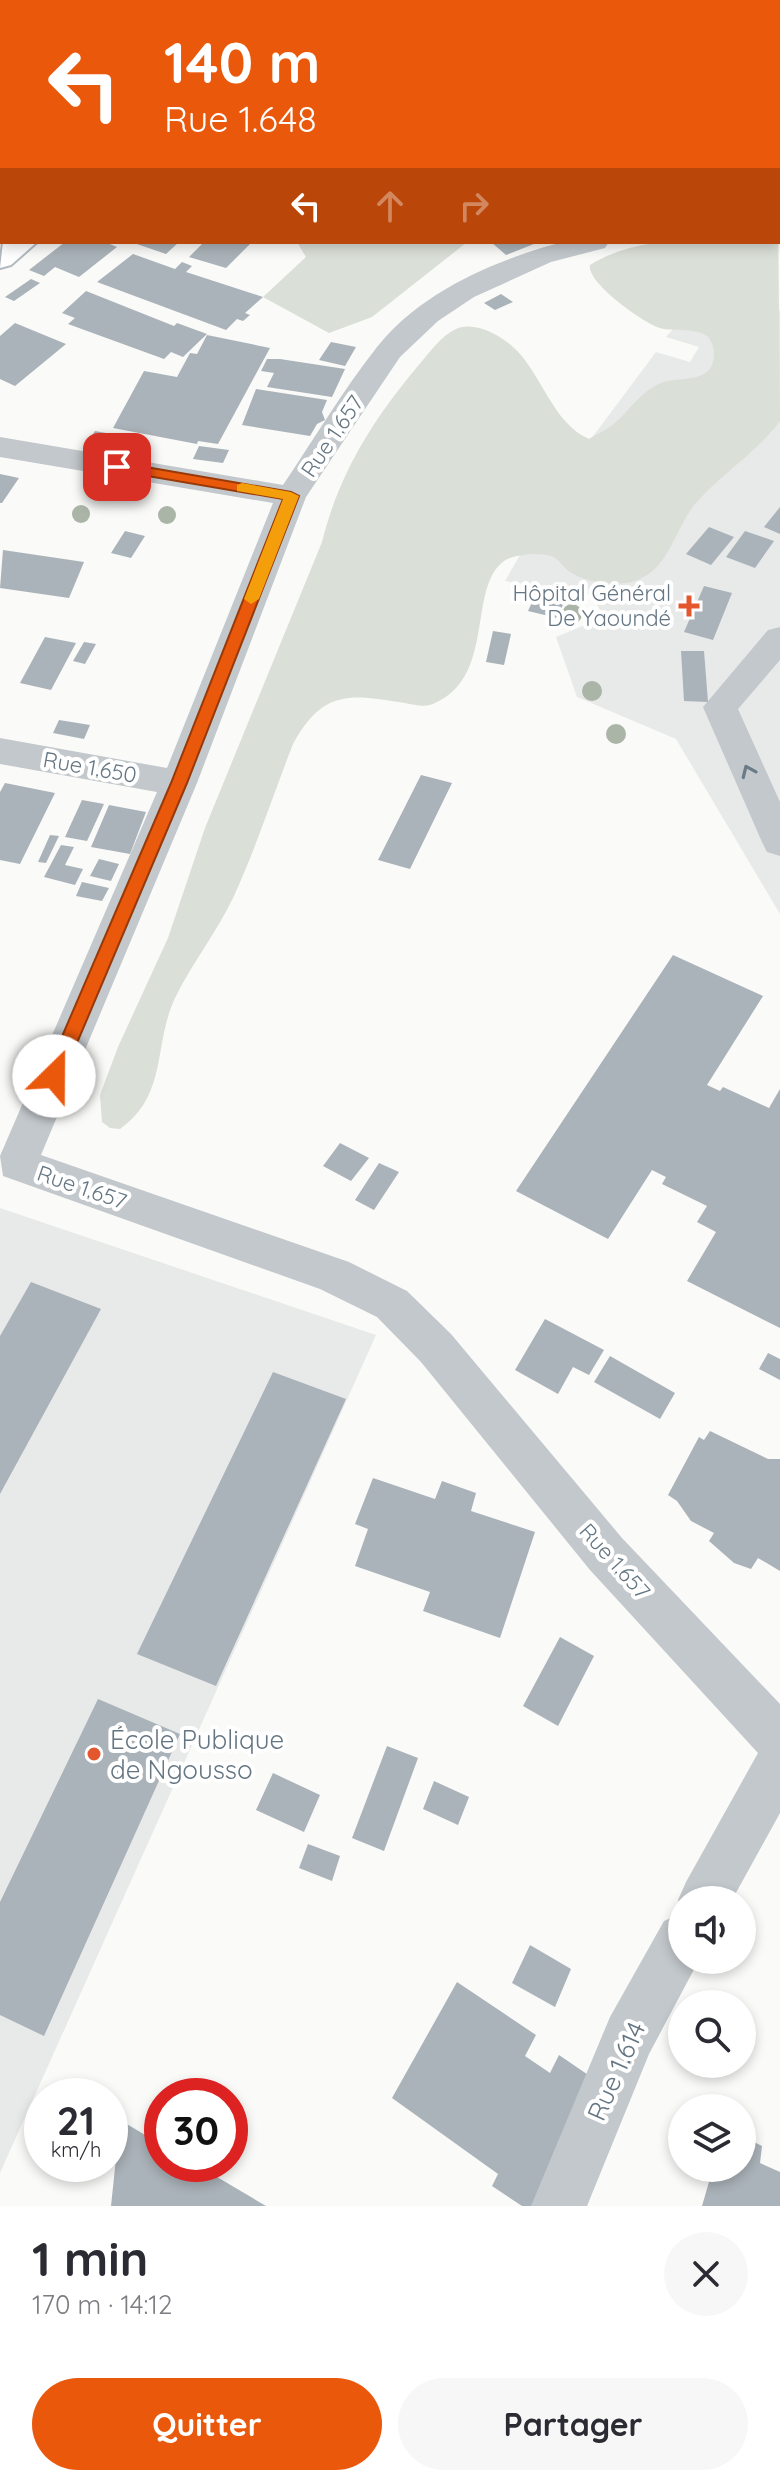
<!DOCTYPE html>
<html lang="fr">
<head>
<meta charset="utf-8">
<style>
  body { margin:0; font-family:Quicksand,sans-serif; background:#f7f7f7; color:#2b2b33; height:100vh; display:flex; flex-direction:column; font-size:30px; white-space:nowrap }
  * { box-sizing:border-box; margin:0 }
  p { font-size:26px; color:#7c7c81 }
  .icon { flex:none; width:44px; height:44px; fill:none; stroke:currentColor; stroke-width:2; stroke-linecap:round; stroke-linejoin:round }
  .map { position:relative; height:2206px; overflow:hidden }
  .drawer { display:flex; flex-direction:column; background:#fff; flex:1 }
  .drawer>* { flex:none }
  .banner { position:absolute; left:0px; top:0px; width:780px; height:244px; box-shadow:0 4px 12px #0003; background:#ea580c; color:#fff; overflow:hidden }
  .controls { position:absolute; left:668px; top:1886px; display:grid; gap:16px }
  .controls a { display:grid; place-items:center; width:88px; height:88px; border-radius:50%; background:#fff; box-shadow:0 4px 12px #0003; font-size:40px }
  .speed { position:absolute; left:24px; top:2078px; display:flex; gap:16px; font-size:40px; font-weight:700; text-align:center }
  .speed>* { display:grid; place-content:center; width:104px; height:104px; border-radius:50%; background:#fff; box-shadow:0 4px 12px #0003; line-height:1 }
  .speed small { font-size:20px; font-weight:400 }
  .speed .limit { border:12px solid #d22; background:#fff; color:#111 }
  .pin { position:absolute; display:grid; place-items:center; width:68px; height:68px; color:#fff; margin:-34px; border-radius:16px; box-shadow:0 4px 12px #0006 }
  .me { position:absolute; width:88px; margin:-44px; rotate:23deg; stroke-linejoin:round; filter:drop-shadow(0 0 6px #0008) }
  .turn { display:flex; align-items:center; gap:28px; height:168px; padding:0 32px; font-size:36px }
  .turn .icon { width:104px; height:104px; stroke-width:2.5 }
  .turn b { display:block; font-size:56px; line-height:68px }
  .lanes { display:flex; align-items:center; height:76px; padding:0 32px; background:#0003; justify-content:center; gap:40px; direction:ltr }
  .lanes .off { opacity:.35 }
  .round { display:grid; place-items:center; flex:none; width:84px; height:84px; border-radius:42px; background:#f7f7f7 }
  .headline { display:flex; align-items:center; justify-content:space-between; height:136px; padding:0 32px }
  h1 { font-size:48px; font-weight:700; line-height:60px }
  .button { display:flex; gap:16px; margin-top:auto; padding:16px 32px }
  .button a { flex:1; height:92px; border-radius:48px; background:#ea580c; color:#fff; font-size:32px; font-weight:700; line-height:92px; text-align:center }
  .button a+a { background:#f7f7f7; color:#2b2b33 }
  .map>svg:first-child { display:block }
</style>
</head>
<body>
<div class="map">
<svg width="780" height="2206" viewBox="0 0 780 2206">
  <rect width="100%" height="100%" fill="#fafaf8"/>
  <path fill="#e8e9e9" d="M780,310V914L676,739L577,697L556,637L604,617L592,595L505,581L573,463L656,352L690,362L699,347L666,337L678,323Z
    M0,1208L376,1335L0,2173Z"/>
  <path fill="#dadfd7" d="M778,209L780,421C754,456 712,480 690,511C674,534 668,566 640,579C622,588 586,583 570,572C563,567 559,559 551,556C538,552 515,554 504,561C467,588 496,676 435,703C426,708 415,705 405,703C350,694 323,689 293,744C273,795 256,848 233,898C217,932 192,963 175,998C153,1045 168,1095 120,1129L110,1128L102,1122L100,1095L118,1047L168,938L205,828L322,542C339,474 372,421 417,367C428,355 440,336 456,329C474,321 498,334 512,346C541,371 552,423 589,439C597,434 608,429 615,423C631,409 640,392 661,383C676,377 695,382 708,371C716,363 716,346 708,337C698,327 673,332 660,328C643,323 586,282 590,265C645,231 716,242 778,242Z
    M297,242H464L466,243L372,317L329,333L263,297L306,257Z"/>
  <path fill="#aab3b9" d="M65,242H105L117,247L79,277L55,267L44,276L29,270Z
    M131,242H179L166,254Z
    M204,242H252L226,268L189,257Z
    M491,242H539L506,255Z
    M133,254L175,269L182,262L192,266L186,272L263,297L245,313L250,315L243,321L237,319L226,330L97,282Z
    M31,279L40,283L14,301L5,297Z
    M86,291L174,326L177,323L207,334L183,357L171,352L164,359L68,324L75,318L62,313Z
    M501,294L513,302L495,310L484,303Z
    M15,323L66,344L15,386L0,379V336Z
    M207,335L270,348L218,444L198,441L197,444L113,428L144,371L177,377L190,353L197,354Z
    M331,342L356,347L345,366L319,360Z
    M267,359H280L345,369L332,397L267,387L274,373L261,371Z
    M256,389L327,400L322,412L325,420L317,424L310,436L242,425Z
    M95,431L134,438L131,444L91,437Z
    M199,446L229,450L223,463L193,459Z
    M0,474L19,478L2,503H0Z
    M780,507V534L764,527Z
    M709,527L734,537L711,565L686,554Z
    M125,531L145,536L131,558L111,553Z
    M745,531L774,541L755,568L726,557Z
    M3,550L84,562L69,598L0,588Z
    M704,586L732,593L713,640L684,632Z
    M537,591L566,598L557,618L528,611Z
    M493,631L511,634L504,665L486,662Z
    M45,637L76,643L51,690L20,683Z
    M84,642L96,644L85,664L73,661Z
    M681,651H704L708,702L684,701Z
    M59,720L90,725L84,739L53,733Z
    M421,775L452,783L410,869L378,860Z
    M5,783L55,793L20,864L0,860V792Z
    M82,800L104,804L87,841L65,837Z
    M109,805L146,812L130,854L91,847Z
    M50,835L59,836L46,863L38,862Z
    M61,845L74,847L65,865L83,869L75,885L44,877Z
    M99,859L119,864L111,881L90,876Z
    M82,882L109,888L102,901L76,896Z
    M673,955L763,996L707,1085L720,1091L723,1087L769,1108L780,1089V1328L687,1281L716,1232L697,1222L707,1206L662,1184L666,1177L652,1170L608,1239L516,1191Z
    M340,1143L369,1158L351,1181L323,1166Z
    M379,1163L399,1172L374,1210L355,1200Z
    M31,1282L101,1309L0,1494V1336Z
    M545,1319L604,1350L589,1375L573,1367L558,1394L515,1370Z
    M768,1353L780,1359V1380L759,1369Z
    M610,1356L675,1393L660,1419L594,1382Z
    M273,1372L346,1399L216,1686L137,1654Z
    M710,1431L768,1459H780V1571L758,1558L751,1569L734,1563L709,1541L714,1533L691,1521L677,1501L668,1495L699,1437L704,1440Z
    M373,1478L435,1499L442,1481L476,1493L471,1511L535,1532L500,1638L423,1611L430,1592L355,1566L368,1529L355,1524Z
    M560,1637L594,1656L558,1726L523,1706Z
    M98,1699L180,1734L44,2036L0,2015V1902Z
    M387,1746L418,1758L384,1851L352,1838Z
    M273,1773L320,1795L304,1832L256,1810Z
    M434,1781L469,1797L458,1825L423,1809Z
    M308,1844L340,1856L332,1881L299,1868Z
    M530,1945L571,1969L555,2007L512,1983Z
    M457,1982L536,2035L525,2056L550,2073L559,2055L600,2083L538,2206H522L492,2186L498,2174L392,2098Z
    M120,2120L162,2145V2164H195L266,2206H111Z
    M742,2136L762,2146L760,2163L780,2172V2206H702L713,2168H742Z"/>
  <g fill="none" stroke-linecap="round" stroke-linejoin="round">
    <g stroke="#b3babf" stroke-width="4">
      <path id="secondary" d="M3,242H37L11,265L0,268Z"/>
    </g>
    <path fill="#c3c8cc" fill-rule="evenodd" d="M303,0H329L330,2H304Z
      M778,193H780L778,210Z
      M563,242H609L605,248L551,262L474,297L438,321L400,357L306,497L197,783L41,1155L349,1262L407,1291L451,1334L622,1538L780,1704V1813L732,1900H682V1909L678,1900L686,1882L758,1753L590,1570L421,1362L377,1317L320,1289L3,1176L0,1156L157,792L0,764V738L167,768L273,503L0,457V437L283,485C314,439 343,390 377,347C420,292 497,259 563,242Z
      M780,627V660L738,709L780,802V856L767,852L762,842L703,707L768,630Z
      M682,1913V1960H699L649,2054L587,2206H531L610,2017L664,1921Z"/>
    <use href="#secondary" fill="#fff" fill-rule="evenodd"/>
  </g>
  <g fill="#aab4a7">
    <circle cx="81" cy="514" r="9"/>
    <circle cx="167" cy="515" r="9"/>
    <circle cx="572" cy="614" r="10"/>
    <circle cx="592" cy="691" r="10"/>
    <circle cx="616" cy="734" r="10"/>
  </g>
  <defs><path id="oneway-chevron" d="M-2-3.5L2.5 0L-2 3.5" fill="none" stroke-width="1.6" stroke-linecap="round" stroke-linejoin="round" transform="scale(2)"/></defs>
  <use stroke="#6a7a87" href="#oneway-chevron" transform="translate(748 771) rotate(-114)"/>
  <path fill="#ea580c" stroke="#983908" stroke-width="2" d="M117,462L291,492L299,496L187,783L63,1076L54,1084L45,1076L171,783L283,499L112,470V464Z"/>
  <path fill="#f59e0b" d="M242,483L291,492L299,496L259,599L251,604L244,599L283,499L237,491V485Z"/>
  <g fill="#e4572e" stroke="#fff" stroke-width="3">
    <path d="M685 594h8v8h8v8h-8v8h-8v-8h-8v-8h8z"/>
    <circle cx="94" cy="1754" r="8"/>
  </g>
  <g text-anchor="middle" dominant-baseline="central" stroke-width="8" stroke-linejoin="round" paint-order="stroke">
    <g font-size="22" fill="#657683" stroke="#fff">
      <text transform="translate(332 436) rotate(-56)">Rue 1.657</text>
      <text transform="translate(90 767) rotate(10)">Rue 1.650</text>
      <text transform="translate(82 1187) rotate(19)">Rue 1.657</text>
      <text transform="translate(615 1561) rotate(48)">Rue 1.657</text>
    </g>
    <g font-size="22" fill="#657683" stroke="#fff" text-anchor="end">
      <text x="671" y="593">Hôpital Général<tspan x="671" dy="25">De Yaoundé</tspan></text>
    </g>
    <g font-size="26" fill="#657683" stroke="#fff" text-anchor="start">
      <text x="110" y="1739">École Publique<tspan x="110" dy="30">de Ngousso</tspan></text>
    </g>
    <g font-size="26" fill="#657683" stroke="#fff">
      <text transform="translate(616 2071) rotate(-66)">Rue 1.614</text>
    </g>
  </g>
</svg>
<div class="controls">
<a><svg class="icon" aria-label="sound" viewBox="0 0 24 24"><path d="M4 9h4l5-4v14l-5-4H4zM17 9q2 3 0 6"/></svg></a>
<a><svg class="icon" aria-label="search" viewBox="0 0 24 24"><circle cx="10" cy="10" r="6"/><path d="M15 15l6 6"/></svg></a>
<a><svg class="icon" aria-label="layers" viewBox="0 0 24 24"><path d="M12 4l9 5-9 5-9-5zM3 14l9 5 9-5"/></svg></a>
</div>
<div class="speed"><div>21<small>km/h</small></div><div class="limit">30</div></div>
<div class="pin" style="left:117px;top:467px;background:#d93025"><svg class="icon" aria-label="arrive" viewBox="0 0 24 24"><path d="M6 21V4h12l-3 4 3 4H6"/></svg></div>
<svg class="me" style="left:54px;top:1076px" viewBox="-20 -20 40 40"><circle r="19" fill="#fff"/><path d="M0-13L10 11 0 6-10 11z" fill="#ea580c"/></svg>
<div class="banner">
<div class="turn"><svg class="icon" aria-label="left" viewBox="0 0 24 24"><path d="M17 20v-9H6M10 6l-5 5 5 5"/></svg><div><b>140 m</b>Rue 1.648</div></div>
<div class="lanes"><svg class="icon" aria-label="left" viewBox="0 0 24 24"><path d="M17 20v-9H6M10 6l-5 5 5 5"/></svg><svg class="icon off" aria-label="ahead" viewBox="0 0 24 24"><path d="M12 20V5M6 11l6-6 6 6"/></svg><svg class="icon off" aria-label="right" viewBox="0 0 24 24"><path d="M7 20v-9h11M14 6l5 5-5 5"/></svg></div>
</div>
</div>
<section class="drawer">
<div class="headline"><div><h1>1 min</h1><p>170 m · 14:12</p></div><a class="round"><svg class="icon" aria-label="close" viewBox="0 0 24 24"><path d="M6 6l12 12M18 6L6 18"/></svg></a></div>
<div class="button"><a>Quitter</a><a>Partager</a></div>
</section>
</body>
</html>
